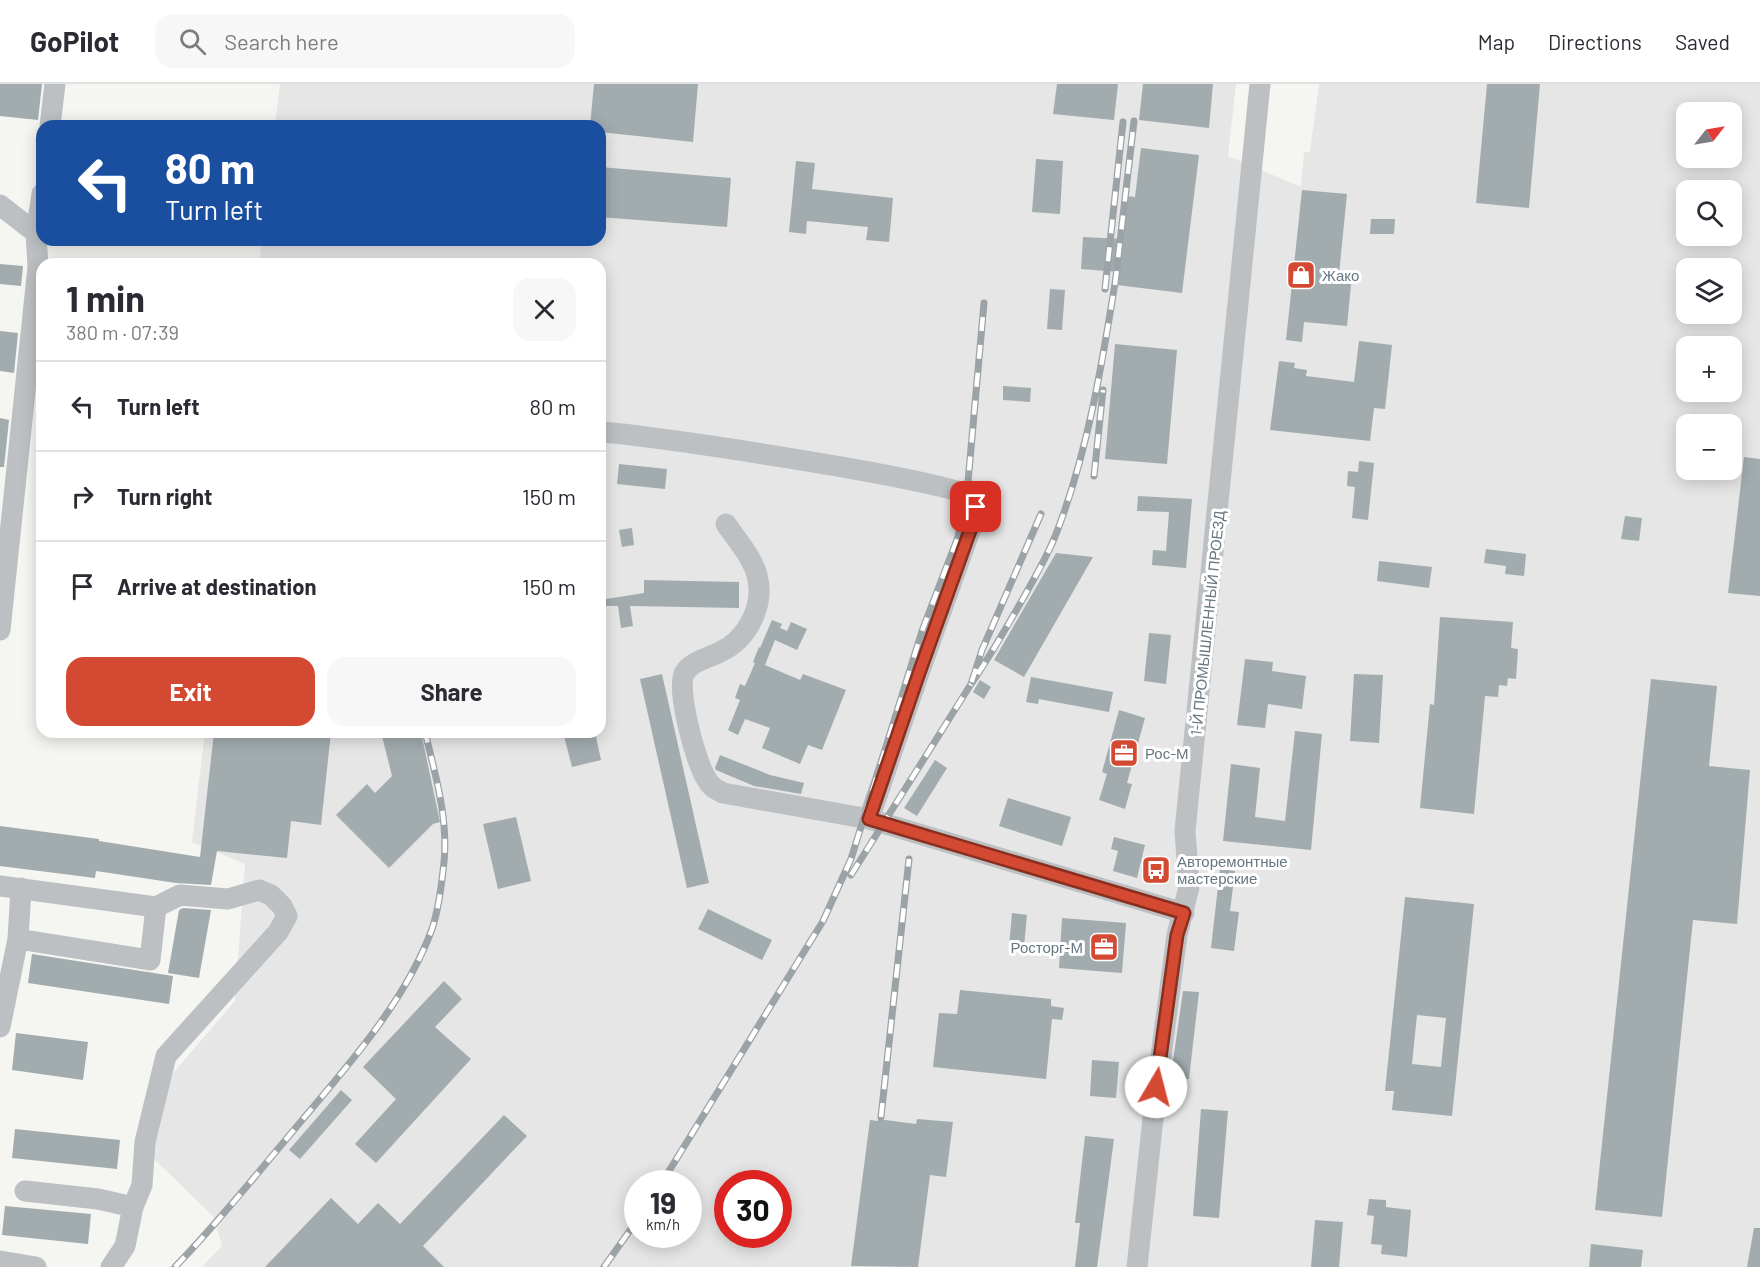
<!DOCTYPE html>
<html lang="en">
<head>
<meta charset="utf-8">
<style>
  body { margin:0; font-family:Barlow,sans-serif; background:#f7f7f7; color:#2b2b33; height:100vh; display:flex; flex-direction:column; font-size:22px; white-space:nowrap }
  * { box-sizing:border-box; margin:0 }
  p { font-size:20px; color:#7c7c81 }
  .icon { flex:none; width:33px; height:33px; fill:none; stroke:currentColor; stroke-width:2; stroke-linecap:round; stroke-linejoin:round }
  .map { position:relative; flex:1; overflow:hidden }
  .drawer { position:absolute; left:36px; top:174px; width:570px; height:480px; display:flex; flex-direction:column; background:#fff; border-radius:18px; box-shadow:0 3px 15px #0003 }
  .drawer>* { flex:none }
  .hud { position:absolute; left:36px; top:36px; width:570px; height:126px; border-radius:18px; box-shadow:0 3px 15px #0003; background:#1a4fa0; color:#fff; overflow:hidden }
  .needle { width:39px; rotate:59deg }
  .controls { position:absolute; left:1676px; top:18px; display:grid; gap:12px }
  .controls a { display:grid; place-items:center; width:66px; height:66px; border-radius:12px; background:#fff; box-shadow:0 3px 15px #0003; font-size:30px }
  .speed { position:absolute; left:624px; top:1086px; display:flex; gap:12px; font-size:30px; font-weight:700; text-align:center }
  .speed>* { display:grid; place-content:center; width:78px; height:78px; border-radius:50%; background:#fff; box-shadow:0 3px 15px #0003; line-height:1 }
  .speed small { font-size:15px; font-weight:400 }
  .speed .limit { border:9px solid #d22; background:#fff; color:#111 }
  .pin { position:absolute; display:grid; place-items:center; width:51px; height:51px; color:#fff; margin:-26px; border-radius:12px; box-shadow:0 3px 9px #0006 }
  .me { position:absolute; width:66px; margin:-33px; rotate:8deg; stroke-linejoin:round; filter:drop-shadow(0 0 4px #0008) }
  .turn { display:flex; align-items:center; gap:21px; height:126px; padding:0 30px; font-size:27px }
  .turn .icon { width:78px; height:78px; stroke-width:2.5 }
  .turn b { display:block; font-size:42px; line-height:51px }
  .round { display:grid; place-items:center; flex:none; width:63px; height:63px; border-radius:18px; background:#f7f7f7 }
  .headline { display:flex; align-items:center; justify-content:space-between; height:102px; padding:0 30px }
  h1 { font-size:36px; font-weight:700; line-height:45px }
  .button { display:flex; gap:12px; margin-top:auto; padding:12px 30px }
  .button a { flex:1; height:69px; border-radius:18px; background:#d44932; color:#fff; font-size:24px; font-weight:700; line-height:69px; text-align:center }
  .button a+a { background:#f7f7f7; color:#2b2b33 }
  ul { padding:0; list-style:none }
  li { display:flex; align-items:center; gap:18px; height:90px; padding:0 30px; border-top:2px solid #e1e1e2 }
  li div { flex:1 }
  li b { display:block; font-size:22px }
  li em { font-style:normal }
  header { display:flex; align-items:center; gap:36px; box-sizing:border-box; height:84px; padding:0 30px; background:#fff; border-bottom:2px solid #e1e1e2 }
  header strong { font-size:28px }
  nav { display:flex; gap:33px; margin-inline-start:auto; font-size:21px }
  .search { width:420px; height:54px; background:#f7f7f7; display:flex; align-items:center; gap:15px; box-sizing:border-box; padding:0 21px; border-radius:18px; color:#7c7c81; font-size:22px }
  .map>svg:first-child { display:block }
</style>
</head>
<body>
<header>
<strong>GoPilot</strong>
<div class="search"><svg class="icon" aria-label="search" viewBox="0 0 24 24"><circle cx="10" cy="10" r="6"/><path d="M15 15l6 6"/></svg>Search here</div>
<nav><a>Map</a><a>Directions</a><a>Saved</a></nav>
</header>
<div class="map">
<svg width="1760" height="1183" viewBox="0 0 1760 1183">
  <rect width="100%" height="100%" fill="#f5f5f1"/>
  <path fill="#e5e6e5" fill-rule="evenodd" d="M280,0H1236L1228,72L1301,103L1304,68H1310L1319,0H1760V1183H202L222,1162L214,1133L152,1073L169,994L235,917L245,780L192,758L205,648H600V180H259L262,156H600V42H275ZM1686,28H1731V74H1686ZM1686,106H1731V152H1686ZM1686,184H1731V230H1686ZM1686,262H1731V308H1686ZM1686,340H1731V386H1686ZM638,1100H688V1150H638ZM728,1100H778V1150H728Z"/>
  <path fill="#a2acaf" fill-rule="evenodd" d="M0,0H42L38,36L0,32Z
    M594,0H698L693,58L600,48V42H590Z
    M1057,0H1118L1114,36L1053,30Z
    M1143,0H1213L1209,44L1139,36Z
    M1487,0H1540L1529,124L1476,119Z
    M1141,64L1199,71L1182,209L1117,201L1119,188L1081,185L1083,153L1123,155L1128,112L1135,113Z
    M1036,75L1063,77L1060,130L1032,128Z
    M796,77L815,79L812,105L893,114L889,158L866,156L868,143L807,137L806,150L789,148Z
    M600,83L731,94L727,143L600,133Z
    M1302,106L1347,110L1339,190L1352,191L1347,242L1304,238L1302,258L1286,256Z
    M1371,135H1395L1394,150H1370Z
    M0,180L23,182L21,202L0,200Z
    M1050,205L1065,206L1062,246L1047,245Z
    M0,247L18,249L14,289L0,287Z
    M1359,257L1392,261L1385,325L1374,324L1370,357L1270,346L1279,277L1295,279L1294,284L1307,286L1306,292L1354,298Z
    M1115,260L1177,266L1167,380L1105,375Z
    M1003,302L1031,304L1030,318L1003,316Z
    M0,334L9,336L4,383H0Z
    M1744,373L1760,375V512L1728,509Z
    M1359,377L1374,379L1368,436L1352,434L1355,403L1347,402L1348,387L1358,388Z
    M619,380L667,385L665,405L617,400Z
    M1138,412L1192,415L1186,484L1152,481L1153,466L1166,467L1169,428L1137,427Z
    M1625,432L1642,434L1639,457L1621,455Z
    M632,444L634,461L622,463L619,446Z
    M1486,465L1526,470L1524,492L1505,490L1506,482L1484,479Z
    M1056,469L1093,473L1024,593L994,576Z
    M1379,477L1432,483L1429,504L1377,497Z
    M644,496L739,498V524L630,522L633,542L621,544L618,522H600V516L644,509Z
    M1440,533L1513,538L1511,564L1518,565L1516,595L1508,594L1507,602L1499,601L1498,613L1485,612L1474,730L1420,724L1430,620L1434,621Z
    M772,536L782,540L780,544L787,547L791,538L807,545L797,566L775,556L765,581L800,596L803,590L846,606L822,666L808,661L800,680L762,664L770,644L745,635L738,651L728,646L740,616L735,614L740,600L745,602L755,579L753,578L759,563L760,564Z
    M1149,549L1171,551L1166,600L1144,597Z
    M1245,575L1273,578L1272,587L1306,592L1302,625L1268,620L1265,644L1237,641Z
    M662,590L709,799L687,804L640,595Z
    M1354,590L1383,591L1379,659L1350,657Z
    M1031,593L1113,608L1109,628L1039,615L1038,620L1026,618Z
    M1651,595L1717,602L1709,682L1750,686L1737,840L1693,836L1662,1133L1595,1126Z
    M980,596L991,603L984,615L973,608Z
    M1119,626L1145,634L1127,699L1132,700L1125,725L1099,716L1107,690L1102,688Z
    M1295,647L1322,650L1311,766L1223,757L1231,680L1260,684L1255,733L1285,737Z
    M214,648H331L321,741L291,737L287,774L217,767L211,801L176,799L96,787L95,794L0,782V742L99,755V757L200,773Z
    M381,648H421L440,738L433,740L389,784L336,731L367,700L375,709L392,692Z
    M563,648H595L601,676L572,683Z
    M720,671L770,691L804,699L801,710L754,702L716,686L715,684Z
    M935,676L947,684L917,732L904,724Z
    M1008,714L1071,733L1062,762L999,742Z
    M516,733L531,797L498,805L483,740Z
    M1114,753L1145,761L1137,794L1113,787L1118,767L1111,765Z
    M1220,785L1235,787L1230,827L1239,828L1234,867L1211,864Z
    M1405,813L1474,820L1452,1032L1392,1026L1394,1007H1385ZM1417,931L1446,934L1441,983L1412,980Z
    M183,824L211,826L199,894L168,889L179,826Z
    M708,825L772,856L762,876L698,845Z
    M1012,829L1027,831L1024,863L1009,862Z
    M1062,834L1126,839L1122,889L1059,884Z
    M32,870L173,892L169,920L28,899Z
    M444,897L462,915L435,943L471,975L376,1079L355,1060L396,1015L363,983Z
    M960,906L1051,915V922L1064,924L1062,936L1052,935L1046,995L933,983L939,929L957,930Z
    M1183,907L1199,908L1189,995H1173V977Z
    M16,949L88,958L83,996L12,986Z
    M1092,976L1119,978L1116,1014L1090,1012Z
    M341,1006L352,1016L300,1075L289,1066Z
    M1201,1025L1228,1027L1219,1134L1193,1132Z
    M504,1031L527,1052L423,1162L444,1183H265L331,1114L358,1140L378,1119L400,1140Z
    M878,1035L916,1040L917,1035L953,1038L946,1093L930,1091L918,1183L851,1182L870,1036L878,1037Z
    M15,1045L120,1056L117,1085L12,1074Z
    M1085,1052L1114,1055L1097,1183H1075L1080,1139H1075Z
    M1369,1115L1386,1116V1123L1411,1126L1407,1173L1381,1170L1382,1161L1371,1160L1374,1132L1367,1131Z
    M5,1122L91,1130L88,1160L2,1151Z
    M1315,1136L1343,1138L1339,1183H1311Z
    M1754,1144H1760V1183H1747Z
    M1591,1160L1643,1166L1641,1183H1589Z"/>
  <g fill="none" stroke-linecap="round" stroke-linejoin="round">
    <path stroke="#bcc0c3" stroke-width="21" d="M50,42L55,0
      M0,121L36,149
      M600,348C638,349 960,398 973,413C980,421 974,435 971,444L919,589L869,735L1184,829
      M726,440C737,456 752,473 757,491C765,521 748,555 720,568C709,574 692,577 685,588C675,603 696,679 706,694C710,702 715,705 723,709L869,735
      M0,546L38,183L36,149L42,110
      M0,802L156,823L150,876L18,855L21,804
      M0,943L18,855
      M25,1107L98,1115L133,1123
      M0,1177L36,1183
      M111,1183L125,1162L133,1123L142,1101L145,1058L166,972L278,848L287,832L282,822L271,811L259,806L228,815L180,811L156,823
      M1137,1183L1154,1025L1177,851L1189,803L1185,747L1260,0"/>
    <g stroke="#9ca3a7" stroke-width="7">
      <path id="rail" d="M1115,201L1134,37
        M1105,205L1123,38
        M1094,392L1103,306
        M1041,430L982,566L971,600C991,571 1008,541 1025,511C1036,491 1048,471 1056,450C1088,368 1102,280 1116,193
        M851,791L971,600
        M881,1033L909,775
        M661,1100L823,837L851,775L922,547L958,453L967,409L984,219
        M175,1183C215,1142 251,1097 288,1053C340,990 404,922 432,845C438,827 441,805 443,787C450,740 436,693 425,648
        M604,1183L638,1135"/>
    </g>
    <use href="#rail" stroke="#fff" stroke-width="4.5" stroke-dasharray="14" stroke-linecap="butt"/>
  </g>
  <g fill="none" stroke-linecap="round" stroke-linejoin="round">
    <g stroke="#8a2f20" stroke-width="15">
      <path id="route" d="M976,423L971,444L919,589L869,735L1184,829L1177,851L1156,1003"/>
    </g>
    <use href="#route" stroke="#d44932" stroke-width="10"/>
  </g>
  <defs>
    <g id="shop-square" transform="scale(1.5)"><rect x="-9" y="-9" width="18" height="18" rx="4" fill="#d44932" stroke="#fff"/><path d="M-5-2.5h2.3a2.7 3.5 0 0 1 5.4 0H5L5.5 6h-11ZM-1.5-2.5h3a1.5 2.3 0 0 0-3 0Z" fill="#fff"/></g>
    <g id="office-square" transform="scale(1.5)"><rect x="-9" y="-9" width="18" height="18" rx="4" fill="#d44932" stroke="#fff"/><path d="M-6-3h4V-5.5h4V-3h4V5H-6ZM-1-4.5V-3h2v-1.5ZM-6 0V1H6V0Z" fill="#fff"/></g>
    <g id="bus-square" transform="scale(1.5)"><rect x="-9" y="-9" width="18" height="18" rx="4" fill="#d44932" stroke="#fff"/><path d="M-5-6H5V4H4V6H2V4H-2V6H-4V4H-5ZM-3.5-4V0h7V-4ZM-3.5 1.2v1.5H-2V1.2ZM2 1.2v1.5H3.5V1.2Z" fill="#fff"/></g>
  </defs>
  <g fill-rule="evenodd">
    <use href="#shop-square" x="1301" y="191"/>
    <use href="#office-square" x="1124" y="669"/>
    <use href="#bus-square" x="1156" y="786"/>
    <use href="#office-square" x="1104" y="863"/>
  </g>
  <g text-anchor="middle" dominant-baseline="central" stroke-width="6" stroke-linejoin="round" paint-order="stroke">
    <g font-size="15" fill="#667780" stroke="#fff" text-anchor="start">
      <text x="1322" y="191">Жако</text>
      <text x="1145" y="669">Рос-М</text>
      <text x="1177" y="777">Авторемонтные<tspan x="1177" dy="17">мастерские</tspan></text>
      <text x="1083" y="863" text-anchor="end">Росторг-М</text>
    </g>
    <g font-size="15" fill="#667780" stroke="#fff">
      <text transform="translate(1207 539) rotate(-84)">1-Й ПРОМЫШЛЕННЫЙ ПРОЕЗД</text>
    </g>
  </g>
</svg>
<div class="controls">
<a><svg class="needle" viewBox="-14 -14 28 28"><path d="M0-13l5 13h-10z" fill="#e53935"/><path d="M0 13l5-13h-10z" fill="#7c7c81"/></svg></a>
<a><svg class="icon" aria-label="search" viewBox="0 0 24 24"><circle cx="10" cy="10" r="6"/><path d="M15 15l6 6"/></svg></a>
<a><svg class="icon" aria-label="layers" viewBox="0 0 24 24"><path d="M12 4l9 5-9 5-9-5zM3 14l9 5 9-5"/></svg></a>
<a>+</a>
<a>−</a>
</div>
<div class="speed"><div>19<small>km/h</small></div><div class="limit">30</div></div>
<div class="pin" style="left:976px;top:423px;background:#d93025"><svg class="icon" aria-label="arrive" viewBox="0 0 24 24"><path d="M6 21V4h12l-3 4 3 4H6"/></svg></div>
<svg class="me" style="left:1156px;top:1003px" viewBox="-20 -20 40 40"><circle r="19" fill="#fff"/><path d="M0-13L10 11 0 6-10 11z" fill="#d44932"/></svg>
<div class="hud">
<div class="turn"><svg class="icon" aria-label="left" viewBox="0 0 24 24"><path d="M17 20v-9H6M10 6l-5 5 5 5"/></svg><div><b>80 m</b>Turn left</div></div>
</div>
<section class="drawer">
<div class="headline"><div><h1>1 min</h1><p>380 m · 07:39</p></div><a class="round"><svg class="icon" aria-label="close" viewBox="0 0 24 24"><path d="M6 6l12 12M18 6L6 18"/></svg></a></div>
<ul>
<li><svg class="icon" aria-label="left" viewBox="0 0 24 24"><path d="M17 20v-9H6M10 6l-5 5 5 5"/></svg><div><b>Turn left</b></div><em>80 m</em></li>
<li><svg class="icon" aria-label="right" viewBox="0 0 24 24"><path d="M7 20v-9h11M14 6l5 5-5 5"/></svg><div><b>Turn right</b></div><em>150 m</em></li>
<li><svg class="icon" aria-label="arrive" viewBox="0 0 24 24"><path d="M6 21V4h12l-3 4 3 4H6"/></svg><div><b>Arrive at destination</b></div><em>150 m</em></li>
</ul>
<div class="button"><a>Exit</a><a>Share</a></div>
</section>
</div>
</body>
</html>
